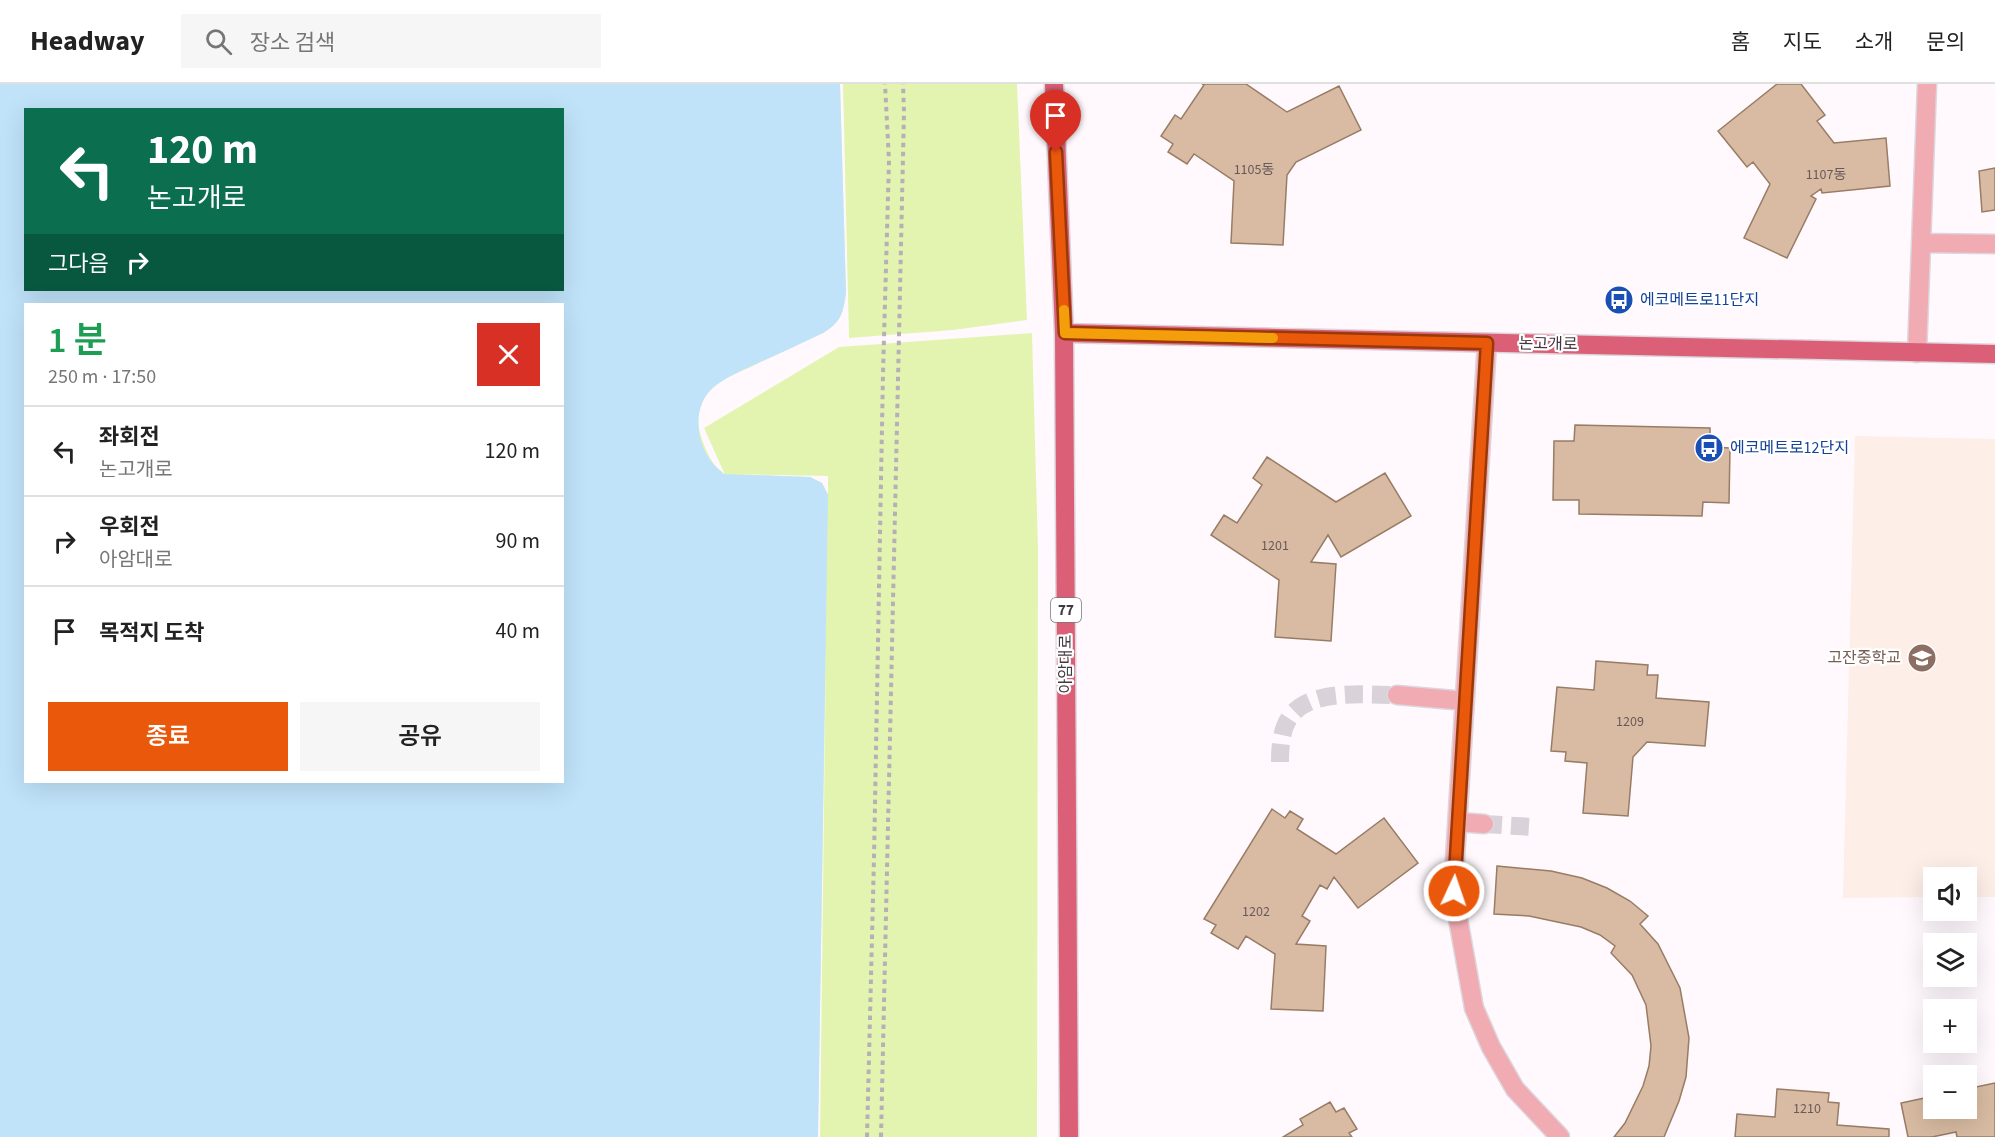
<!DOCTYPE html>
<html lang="ko">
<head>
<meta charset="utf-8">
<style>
  body { margin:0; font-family:"Source Sans 3","Noto Sans KR",sans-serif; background:#f6f6f6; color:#222; height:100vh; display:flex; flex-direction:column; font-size:22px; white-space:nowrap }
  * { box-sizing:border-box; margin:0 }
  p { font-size:20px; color:#767676 }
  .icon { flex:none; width:33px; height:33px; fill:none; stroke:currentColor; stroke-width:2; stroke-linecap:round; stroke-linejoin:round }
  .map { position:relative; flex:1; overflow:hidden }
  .sheet { position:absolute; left:24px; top:219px; width:540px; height:480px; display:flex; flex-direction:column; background:#fff; border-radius:0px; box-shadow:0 6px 24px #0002 }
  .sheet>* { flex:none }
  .top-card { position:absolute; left:24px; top:24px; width:540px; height:183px; border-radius:0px; box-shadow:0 6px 24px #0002; background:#0b6e4f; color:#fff; overflow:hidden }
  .buttons { position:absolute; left:1923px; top:783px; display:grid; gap:12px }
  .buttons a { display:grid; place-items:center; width:54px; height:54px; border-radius:0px; background:#fff; box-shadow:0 6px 24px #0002; font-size:30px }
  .pin { position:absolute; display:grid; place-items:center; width:51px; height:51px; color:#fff; margin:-62px -26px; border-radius:50% 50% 50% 0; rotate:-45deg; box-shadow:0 0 6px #0007 }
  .pin .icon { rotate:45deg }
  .me { position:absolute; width:66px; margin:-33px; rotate:3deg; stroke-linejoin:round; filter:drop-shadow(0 0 4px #0008) }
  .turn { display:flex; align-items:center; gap:21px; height:126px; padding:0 24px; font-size:27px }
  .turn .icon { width:78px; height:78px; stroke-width:2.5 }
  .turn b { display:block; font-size:42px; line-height:51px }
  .then { display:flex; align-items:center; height:57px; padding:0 24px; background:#0003; gap:12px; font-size:22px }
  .round { display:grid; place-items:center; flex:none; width:63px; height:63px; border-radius:0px; background:#f6f6f6 }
  .head { display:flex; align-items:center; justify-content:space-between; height:102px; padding:0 24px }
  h1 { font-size:36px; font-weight:600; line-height:45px; color:#1e9e55 }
  .cta { display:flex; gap:12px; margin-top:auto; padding:12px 24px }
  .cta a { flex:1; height:69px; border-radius:0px; background:#ea580c; color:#fff; font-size:24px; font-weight:600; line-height:69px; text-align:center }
  .cta a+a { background:#f6f6f6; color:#222 }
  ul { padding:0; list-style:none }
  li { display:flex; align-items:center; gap:18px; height:90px; padding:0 24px; border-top:2px solid #e0e0e0 }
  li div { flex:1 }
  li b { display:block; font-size:22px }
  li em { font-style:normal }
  header { display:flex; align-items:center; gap:36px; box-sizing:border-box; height:84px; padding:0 30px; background:#fff; border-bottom:2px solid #e0e0e0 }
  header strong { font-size:28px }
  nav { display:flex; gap:33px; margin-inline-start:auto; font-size:21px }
  .search { width:420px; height:54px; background:#f6f6f6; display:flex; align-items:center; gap:15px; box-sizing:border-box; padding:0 21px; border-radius:0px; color:#767676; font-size:22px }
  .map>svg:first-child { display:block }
</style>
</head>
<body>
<header>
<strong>Headway</strong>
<div class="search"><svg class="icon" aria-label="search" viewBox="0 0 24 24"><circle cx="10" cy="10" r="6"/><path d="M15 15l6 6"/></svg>장소 검색</div>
<nav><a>홈</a><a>지도</a><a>소개</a><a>문의</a></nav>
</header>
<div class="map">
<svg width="1995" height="1053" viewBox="0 0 1995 1053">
  <rect width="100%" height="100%" fill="#fff9fe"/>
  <path fill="#fdeee8" d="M1855,352L1995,355V813H1967L1966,794H1934L1933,813L1843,814Z"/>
  <path fill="#e3f4b1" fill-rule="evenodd" d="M840,0L846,209C843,230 841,238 823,249C799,260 775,271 751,283C739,288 725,294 715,302C699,315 695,334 701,352C706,368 712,381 725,391L704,344L839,263L1032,249L1038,465L1037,1053H820L826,559L818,1053L562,698V26ZM726,390L828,392V410L822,399L810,393Z
    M843,0H1017L1027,236L953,246L849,254Z"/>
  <path fill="#c0e3fa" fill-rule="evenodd" d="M0,0H840L846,209C843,230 841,238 823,249C802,259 781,269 760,278C745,285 728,292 715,302C691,321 695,359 714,381C717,384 721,387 724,390L810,393L822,399L828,411L818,1053H0ZM26,26H562V206H26ZM26,220H562V698H26Z"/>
  <path fill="#d8bba2" stroke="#987c65" stroke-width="1.5" d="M1202,0H1246L1287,28L1339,2L1361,46L1296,78L1287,91L1283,161L1231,159L1234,97L1194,70L1187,80L1168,68L1173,60L1161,52L1175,31L1181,35L1204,1Z
    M1777,0H1801L1825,31L1817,37L1834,59L1886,54L1890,102L1822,109L1821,105L1811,112L1816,115L1787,174L1744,154L1770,100L1753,78L1747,83L1718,47Z
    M1995,84V126L1982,128L1979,87Z
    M1575,341L1710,344V363L1730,364L1729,419L1703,418L1702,432L1579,430V416H1553L1554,357H1574Z
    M1267,373L1336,418L1385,389L1411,432L1341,473L1328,451L1311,478L1336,480L1331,557L1275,553L1279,496L1211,451L1224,431L1237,439L1262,401L1253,394Z
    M1596,577L1648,581L1647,591H1658L1656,614L1709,618L1705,662L1647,658L1633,673L1628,732L1583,729L1587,679L1565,677L1566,668L1551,667L1557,603L1594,606Z
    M1272,725L1285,734L1290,727L1303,735L1297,745L1336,770L1384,734L1418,779L1358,824L1334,793L1327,805L1320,801L1302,832L1310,837L1296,860L1326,862L1323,927L1271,925L1275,870L1246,852L1238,865L1211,849L1216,841L1204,835Z
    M1497,782L1551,787L1582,794L1607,804L1630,817L1648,832L1640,840L1658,860L1680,904L1689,954L1686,993L1679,1017L1664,1053H1614L1625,1039L1643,1002L1649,982L1651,962L1646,921L1632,891L1611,869L1615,862L1600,851L1581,843L1529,832L1494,830Z
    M1995,999V1053H1957L1956,1048L1932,1053H1908L1901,1019L1934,1012V1024H1966V1005Z
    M1777,1005L1829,1009L1828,1018L1839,1019L1837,1041L1889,1045V1053H1735L1737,1030L1775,1033Z
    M1330,1018L1336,1028L1344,1024L1357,1045L1349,1049L1352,1053H1283L1303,1041L1300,1035Z"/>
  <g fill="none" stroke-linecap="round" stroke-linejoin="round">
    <path stroke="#d9d2d8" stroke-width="18" stroke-dasharray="18 9" stroke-linecap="butt" d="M1280,678C1280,664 1281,645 1290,633C1310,604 1366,611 1397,611
      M1484,740L1533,743"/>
    <g stroke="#ddd6dc" stroke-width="21">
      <path id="minor" d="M1921,159L1995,160
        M1487,259L1453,807L1474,924L1491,963L1515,1005L1560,1053
        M1917,269L1927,0
        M1397,611L1465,617
        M1458,738L1484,740"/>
    </g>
    <g stroke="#ddd6dc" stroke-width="21">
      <path id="major" d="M1054,0L1064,249L1069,1053
        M1064,249L1995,270"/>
    </g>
    <path stroke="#b7afb6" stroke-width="4" stroke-dasharray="4.5 4.5" stroke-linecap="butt" d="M867,1053L874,774L883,289L889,77L885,0
      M881,1053L904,28L903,0"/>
    <use href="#minor" stroke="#f0abb3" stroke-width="18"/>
    <use href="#major" stroke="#db6077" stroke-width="18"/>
  </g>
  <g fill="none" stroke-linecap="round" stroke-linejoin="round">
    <g stroke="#983908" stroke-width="15">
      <path id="route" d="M1056,68L1065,249L1487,259L1454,807"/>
    </g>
    <use href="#route" stroke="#ea580c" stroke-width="10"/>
    <path stroke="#f59e0b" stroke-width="10" d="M1064,226L1065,249L1273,254"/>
  </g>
  <defs>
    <g id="bus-disc" transform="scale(1.5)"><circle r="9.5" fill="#1a4fb4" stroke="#fff"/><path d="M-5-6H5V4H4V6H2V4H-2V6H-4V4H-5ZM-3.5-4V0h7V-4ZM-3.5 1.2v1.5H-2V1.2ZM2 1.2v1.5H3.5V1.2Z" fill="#fff"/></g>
    <g id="school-disc" transform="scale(1.5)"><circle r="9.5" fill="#8d6e63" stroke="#fff"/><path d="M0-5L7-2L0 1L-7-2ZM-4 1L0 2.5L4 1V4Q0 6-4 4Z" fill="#fff"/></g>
  </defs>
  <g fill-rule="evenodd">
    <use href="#bus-disc" x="1619" y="216"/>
    <use href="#bus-disc" x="1709" y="364"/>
    <use href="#school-disc" x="1922" y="574"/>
  </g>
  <g text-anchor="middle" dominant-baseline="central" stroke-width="4.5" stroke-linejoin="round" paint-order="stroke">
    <g font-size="14" fill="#68595a">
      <text x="1254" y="86">1105동</text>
      <text x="1826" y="91">1107동</text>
      <text x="1275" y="462">1201</text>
      <text x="1630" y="638">1209</text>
      <text x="1256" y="828">1202</text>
      <text x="1807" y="1025">1210</text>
    </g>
    <rect fill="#fff" stroke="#7b747b" stroke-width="1.5" x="1051" y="514" width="30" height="24" rx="4.5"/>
    <g font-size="15" font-weight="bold" fill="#433842">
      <text x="1066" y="526">77</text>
    </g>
    <g font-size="16" fill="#164399" stroke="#fff" text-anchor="start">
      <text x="1640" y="216">에코메트로11단지</text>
      <text x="1730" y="364">에코메트로12단지</text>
    </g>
    <g font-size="16" fill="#433842" stroke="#fff">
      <text transform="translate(1548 260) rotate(1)">논고개로</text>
      <text transform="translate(1066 580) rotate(-90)">아암대로</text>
    </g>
    <g font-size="16" fill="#785e54" stroke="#fff" text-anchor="end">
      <text x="1901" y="574">고잔중학교</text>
    </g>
  </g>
</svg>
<div class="buttons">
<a><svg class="icon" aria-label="sound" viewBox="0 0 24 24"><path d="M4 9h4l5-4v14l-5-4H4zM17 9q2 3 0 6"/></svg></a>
<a><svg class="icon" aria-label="layers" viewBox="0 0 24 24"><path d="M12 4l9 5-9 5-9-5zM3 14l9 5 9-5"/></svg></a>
<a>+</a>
<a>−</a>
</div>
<div class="pin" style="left:1056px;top:68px;background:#d93025"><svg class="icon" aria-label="arrive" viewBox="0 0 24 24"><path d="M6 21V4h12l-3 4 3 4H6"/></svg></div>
<svg class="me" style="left:1454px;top:807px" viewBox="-20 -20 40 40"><circle r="17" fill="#ea580c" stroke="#fff" stroke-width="3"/><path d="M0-11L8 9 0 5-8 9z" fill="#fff"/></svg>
<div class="top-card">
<div class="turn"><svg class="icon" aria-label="left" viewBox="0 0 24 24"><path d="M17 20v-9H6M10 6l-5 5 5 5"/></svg><div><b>120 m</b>논고개로</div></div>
<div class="then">그다음<svg class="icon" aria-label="right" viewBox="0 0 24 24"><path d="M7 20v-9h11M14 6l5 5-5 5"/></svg></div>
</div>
<section class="sheet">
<div class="head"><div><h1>1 분</h1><p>250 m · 17:50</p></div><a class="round" style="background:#d93025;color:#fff"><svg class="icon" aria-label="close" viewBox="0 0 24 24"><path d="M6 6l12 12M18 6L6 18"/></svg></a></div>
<ul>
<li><svg class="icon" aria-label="left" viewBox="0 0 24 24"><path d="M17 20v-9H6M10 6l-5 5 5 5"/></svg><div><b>좌회전</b><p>논고개로</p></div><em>120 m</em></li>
<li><svg class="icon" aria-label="right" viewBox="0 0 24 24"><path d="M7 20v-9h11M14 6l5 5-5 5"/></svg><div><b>우회전</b><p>아암대로</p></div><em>90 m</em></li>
<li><svg class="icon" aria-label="arrive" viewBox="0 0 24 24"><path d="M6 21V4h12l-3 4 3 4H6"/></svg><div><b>목적지 도착</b></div><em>40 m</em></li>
</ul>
<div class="cta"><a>종료</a><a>공유</a></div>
</section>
</div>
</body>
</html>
